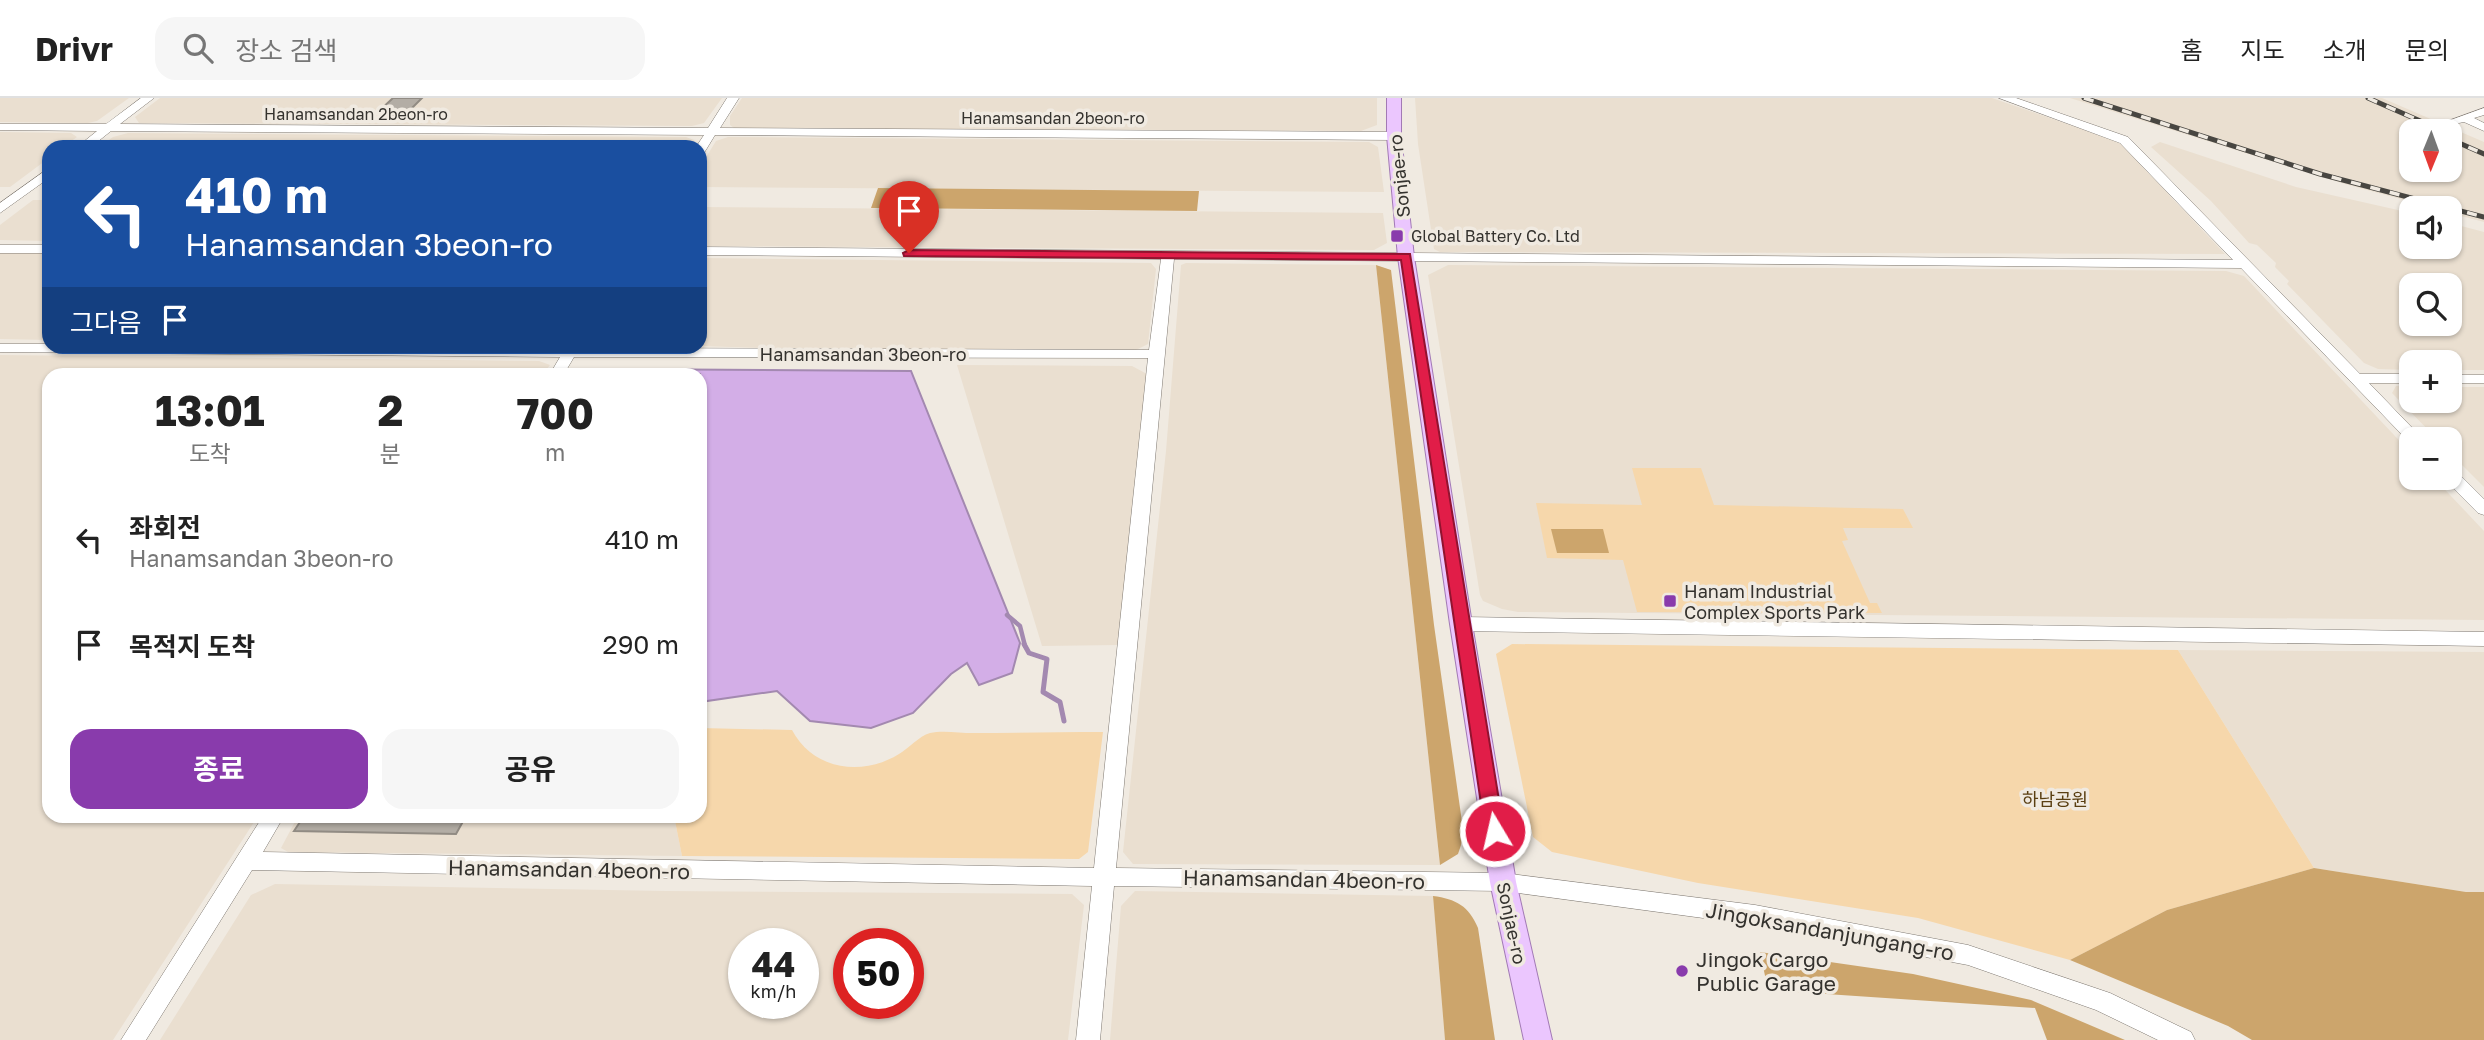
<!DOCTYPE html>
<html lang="ko">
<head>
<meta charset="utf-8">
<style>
  body { margin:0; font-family:"Golos Text","Noto Sans KR",sans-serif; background:#f6f6f6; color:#222; height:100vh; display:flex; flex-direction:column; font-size:26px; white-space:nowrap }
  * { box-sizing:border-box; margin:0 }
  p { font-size:23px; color:#767676 }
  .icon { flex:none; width:38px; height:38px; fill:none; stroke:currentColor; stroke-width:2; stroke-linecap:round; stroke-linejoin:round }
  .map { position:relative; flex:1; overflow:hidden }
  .details { position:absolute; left:42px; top:270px; width:665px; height:455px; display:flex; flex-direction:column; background:#fff; border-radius:21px; box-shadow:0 2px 5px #0004 }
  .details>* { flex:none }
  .top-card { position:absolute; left:42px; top:42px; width:665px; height:214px; border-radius:21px; box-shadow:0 2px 5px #0004; background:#1a4fa0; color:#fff; overflow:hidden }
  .needle { width:46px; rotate:181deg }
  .buttons { position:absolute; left:2399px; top:21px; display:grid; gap:14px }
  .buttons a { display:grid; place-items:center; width:63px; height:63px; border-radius:14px; background:#fff; box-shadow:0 2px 5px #0004; font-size:35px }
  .speed { position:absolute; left:728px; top:830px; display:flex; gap:14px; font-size:35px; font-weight:700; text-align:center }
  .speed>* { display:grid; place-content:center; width:91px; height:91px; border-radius:50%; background:#fff; box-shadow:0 2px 5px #0004; line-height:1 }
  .speed small { font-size:18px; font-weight:400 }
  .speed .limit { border:10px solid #d22; background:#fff; color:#111 }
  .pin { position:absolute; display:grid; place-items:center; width:60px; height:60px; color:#fff; margin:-72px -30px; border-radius:50% 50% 50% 0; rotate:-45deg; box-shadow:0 0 7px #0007 }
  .pin .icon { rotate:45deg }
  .me { position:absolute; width:77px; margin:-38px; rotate:351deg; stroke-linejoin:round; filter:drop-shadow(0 0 5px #0008) }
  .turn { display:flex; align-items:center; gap:24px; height:147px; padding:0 28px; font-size:32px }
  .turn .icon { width:91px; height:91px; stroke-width:2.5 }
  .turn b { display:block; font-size:49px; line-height:60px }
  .then { display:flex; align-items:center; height:66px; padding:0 28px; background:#0003; gap:14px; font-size:26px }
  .eta { display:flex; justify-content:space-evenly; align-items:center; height:119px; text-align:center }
  .eta b { font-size:42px; font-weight:700; line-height:49px }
  .action { display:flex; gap:14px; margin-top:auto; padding:14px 28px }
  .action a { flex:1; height:80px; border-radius:21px; background:#893bac; color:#fff; font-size:28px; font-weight:700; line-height:80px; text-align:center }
  .action a+a { background:#f6f6f6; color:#222 }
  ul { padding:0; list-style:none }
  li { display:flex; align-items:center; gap:21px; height:105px; padding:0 28px }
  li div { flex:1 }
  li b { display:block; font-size:26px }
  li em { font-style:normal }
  header { display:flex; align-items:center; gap:42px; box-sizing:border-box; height:98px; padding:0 35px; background:#fff; border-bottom:2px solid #e0e0e0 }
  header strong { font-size:33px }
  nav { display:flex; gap:38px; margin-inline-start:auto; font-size:24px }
  .search { width:490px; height:63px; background:#f6f6f6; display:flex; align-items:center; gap:18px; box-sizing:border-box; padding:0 24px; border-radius:21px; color:#767676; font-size:26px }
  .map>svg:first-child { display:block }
</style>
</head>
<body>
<header>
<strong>Drivr</strong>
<div class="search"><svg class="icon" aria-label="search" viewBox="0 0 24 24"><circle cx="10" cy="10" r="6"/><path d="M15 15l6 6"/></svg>장소 검색</div>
<nav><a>홈</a><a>지도</a><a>소개</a><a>문의</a></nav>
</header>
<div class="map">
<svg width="2484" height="942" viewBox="0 0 2484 942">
  <rect width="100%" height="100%" fill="#f0eae1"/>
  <path fill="#eadfd0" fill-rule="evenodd" d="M0,0H129L97,23L88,25L0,24Z
    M160,0H722L704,25L692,28L139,25L135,19Z
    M742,0H1377V27L1361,33L734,30L730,27V18Z
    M1415,0H1992L2119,44L2225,156L1440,154L1434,151L1418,46Z
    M2070,0H2382L2484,44V124L2450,115V110H2434L2345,86ZM2412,33H2450V72H2412Z
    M0,34L71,35L77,39L63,49H49V60L10,89H0Z
    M128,35L686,39L694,42L689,49H99L113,39Z
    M728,39L1369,44L1378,49L1384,94L700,89V69L716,43Z
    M2160,44L2296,89L2411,115L2412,149H2450V125L2484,134V272H2450V264H2412L2411,272L2378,271L2364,265L2287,186L2289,183L2275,169L2276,165L2257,147L2249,145L2211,103L2151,49ZM2412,187H2450V226H2412Z
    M33,102H49V143L0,142V127Z
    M700,109L1383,115L1387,145L1374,152L700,148Z
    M0,154H49V242L0,241Z
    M700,160L1151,165L1156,171L1148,246L1134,253L762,250L700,248Z
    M1186,165L1376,167L1440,767L1133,766L1123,754L1166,353L1181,167Z
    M1448,167L2226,173L2244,178L2411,355L2412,380H2434L2484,433V522L1518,514L1502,511L1483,503L1480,497L1428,177Z
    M0,257L539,263L550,267L543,276H49V718H258L113,942H0Z
    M957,267L1132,268L1147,276L1118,547L1042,548Z
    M2396,288H2411L2412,303H2450V289H2484V389L2450,355V341H2437L2392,295Z
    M2178,552L2484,554V794H2466L2314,770Z
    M298,718H674L682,758L288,754L281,750Z
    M275,786L666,793L1072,796L1084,807L1068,942H160L251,797ZM744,845H803V905H744ZM849,845H908V905H849Z
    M1135,793L1433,798L1445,942H1110L1121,808Z"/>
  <path fill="#f6d7ab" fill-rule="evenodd" d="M1632,370H1701L1714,407L1903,411L1913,430H1843L1848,442L1842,443L1870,505H1877L1882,515L1637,514L1623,462L1547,460L1536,405L1642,407ZM1552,431L1609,455H1557Z
    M1512,546L2178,552L2314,770L2167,812L2070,862L1918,820L1698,785L1552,754L1533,739L1496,556Z
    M700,630L792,632C813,672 862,679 899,656C908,651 919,638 930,635C942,632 960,635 973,635C1016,635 1060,634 1103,634L1088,754L1079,761L682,758L674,718H700Z"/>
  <path fill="#cca56c" d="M878,90L1199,93L1197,113L871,110Z
    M1376,167L1391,172L1434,527L1464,738L1458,756L1440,767Z
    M1551,431H1603L1609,455H1557Z
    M2314,770L2466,794H2484V942H2252L2228,928L2070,862L2167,812Z
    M1433,798C1456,801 1469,808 1478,830L1495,942H1445Z
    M1760,854L1913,876L2031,902L2125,942H2047L2035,910L1768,892Z"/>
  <path fill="#d3aee7" stroke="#a389b0" stroke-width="2" d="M608,271L911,273L1020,545L1012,575L979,587L967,565L951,576L913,615L871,630L810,623L777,593L700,604V276H605Z"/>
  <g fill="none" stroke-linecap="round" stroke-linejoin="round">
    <path stroke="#a389b0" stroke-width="4.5" d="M1007,517L1020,528L1025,548"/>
    <path stroke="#a389b0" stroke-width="5" d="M1024,546L1029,555L1047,561L1043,594L1060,604L1064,623"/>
  </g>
  <path fill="#b3ada5" stroke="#918b83" stroke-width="2" d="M393,0H422L404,18H385L389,14H378Z
    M304,718H466L456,736L294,733Z"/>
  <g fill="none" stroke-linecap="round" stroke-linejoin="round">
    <g stroke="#7e7871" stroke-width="1">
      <path id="minor" d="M141,0H154L120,26L708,30L727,0H739L720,30L1394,34L1400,38L1394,42L715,37L704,55L700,56V49H696L704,37L111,33L91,49H77L97,33L0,32V26H106Z
        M1999,0H2016L2128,39L2360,276H2412V285H2369L2423,341H2412L2409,344L2241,170L1174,161L1116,770L1503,775L1755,807L1968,847L2110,895L2191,934L2195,942H2158L2096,912L1968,867L1755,827L1503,793L1114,788L1100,942H1076L1092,788L252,772L146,942H121L263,718H284L263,754L1094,770L1148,260L574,259L564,276H550L560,259L0,254V246H49V248L1149,252L1161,161L700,157V149L2233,162L2120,45Z
        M2484,10V17L2474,20L2484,25V33L2464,24L2454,26L2448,23Z
        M49,70V80L0,115V105Z
        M0,147H49V155H0Z
        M2450,277H2484V285H2450Z
        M2450,372L2456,373L2484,401V417L2478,415L2444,381L2450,380Z
        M1461,519L2484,534V548L1461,533L1455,531L1452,526L1455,521Z"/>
    </g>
    <g stroke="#a27ab5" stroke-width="2">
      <path id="major" d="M1387,0H1401V38L1414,159L1472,526L1516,784L1552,942H1524L1490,784L1450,526L1398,159L1387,38Z"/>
    </g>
    <use href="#minor" fill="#fff" fill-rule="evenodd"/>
    <use href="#major" fill="#ebc6fe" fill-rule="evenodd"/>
    <g stroke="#484641" stroke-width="5">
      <path id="rail" d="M2084,0L2320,76L2484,119
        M2368,0L2443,33
        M2450,41L2484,56"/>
    </g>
    <use href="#rail" stroke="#f0eae1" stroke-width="3.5" stroke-dasharray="10" stroke-linecap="butt"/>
  </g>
  <path fill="#e11d48" stroke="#92132f" stroke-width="2" d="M909,152L1410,156L1504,733L1502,738L1495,741L1488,738L1485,733L1401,162L904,158L903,155Z"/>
  <g fill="#893bac" stroke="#f0eae1" stroke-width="2.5">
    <rect x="1390" y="131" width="14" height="14" rx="3.5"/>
    <rect x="1663" y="496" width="14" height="14" rx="3.5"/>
    <circle cx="1682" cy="873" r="7"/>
  </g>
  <g text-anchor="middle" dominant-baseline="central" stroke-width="7" stroke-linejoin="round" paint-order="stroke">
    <g font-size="16" fill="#34322e" stroke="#f0eae1">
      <text x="356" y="16">Hanamsandan 2beon-ro</text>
      <text x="1053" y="20">Hanamsandan 2beon-ro</text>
    </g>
    <g font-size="16" fill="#34322e" stroke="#f0eae1" text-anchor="start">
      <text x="1411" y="138">Global Battery Co. Ltd</text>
    </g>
    <g font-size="18" fill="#34322e" stroke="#f0eae1">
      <text transform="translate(1399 78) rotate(-96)">Sonjae-ro</text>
      <text x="863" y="256">Hanamsandan 3beon-ro</text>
      <text transform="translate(1512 825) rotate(78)">Sonjae-ro</text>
    </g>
    <g font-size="18" fill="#34322e" stroke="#f0eae1" text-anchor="start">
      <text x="1684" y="493">Hanam Industrial<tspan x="1684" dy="21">Complex Sports Park</tspan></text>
    </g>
    <g font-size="18" fill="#5a3f12" stroke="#f0eae1">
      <text x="2055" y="701">하남공원</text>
    </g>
    <g font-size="21" fill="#34322e" stroke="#f0eae1">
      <text transform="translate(569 771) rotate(1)">Hanamsandan 4beon-ro</text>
      <text transform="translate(1304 781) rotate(1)">Hanamsandan 4beon-ro</text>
      <text transform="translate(1830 833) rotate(10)">Jingoksandanjungang-ro</text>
    </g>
    <g font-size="21" fill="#34322e" stroke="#f0eae1" text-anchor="start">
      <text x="1696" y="861">Jingok Cargo<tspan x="1696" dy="24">Public Garage</tspan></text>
    </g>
  </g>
</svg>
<div class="buttons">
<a><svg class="needle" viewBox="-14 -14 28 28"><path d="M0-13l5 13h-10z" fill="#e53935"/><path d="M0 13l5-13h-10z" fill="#767676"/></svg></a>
<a><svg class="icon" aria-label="sound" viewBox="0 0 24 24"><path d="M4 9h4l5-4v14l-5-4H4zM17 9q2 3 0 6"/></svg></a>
<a><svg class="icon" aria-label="search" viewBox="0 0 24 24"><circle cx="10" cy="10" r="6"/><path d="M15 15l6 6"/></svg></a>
<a>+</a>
<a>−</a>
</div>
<div class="speed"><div>44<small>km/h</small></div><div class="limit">50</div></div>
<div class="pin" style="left:909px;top:155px;background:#d93025"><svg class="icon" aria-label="arrive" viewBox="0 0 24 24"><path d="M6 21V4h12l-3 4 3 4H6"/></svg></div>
<svg class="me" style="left:1495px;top:733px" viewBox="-20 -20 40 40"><circle r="17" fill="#e11d48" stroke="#fff" stroke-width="3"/><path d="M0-11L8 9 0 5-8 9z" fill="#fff"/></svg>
<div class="top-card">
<div class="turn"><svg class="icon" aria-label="left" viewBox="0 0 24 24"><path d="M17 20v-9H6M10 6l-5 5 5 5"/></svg><div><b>410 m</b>Hanamsandan 3beon-ro</div></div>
<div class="then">그다음<svg class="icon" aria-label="arrive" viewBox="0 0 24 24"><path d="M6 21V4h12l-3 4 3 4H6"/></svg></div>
</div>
<section class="details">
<div class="eta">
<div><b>13:01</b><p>도착</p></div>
<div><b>2</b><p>분</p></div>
<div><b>700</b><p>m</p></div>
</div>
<ul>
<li><svg class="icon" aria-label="left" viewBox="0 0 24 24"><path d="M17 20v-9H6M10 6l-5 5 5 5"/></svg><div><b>좌회전</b><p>Hanamsandan 3beon-ro</p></div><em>410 m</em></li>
<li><svg class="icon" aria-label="arrive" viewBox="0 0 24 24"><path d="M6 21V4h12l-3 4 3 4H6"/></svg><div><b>목적지 도착</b></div><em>290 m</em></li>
</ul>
<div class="action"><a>종료</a><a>공유</a></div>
</section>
</div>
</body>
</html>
